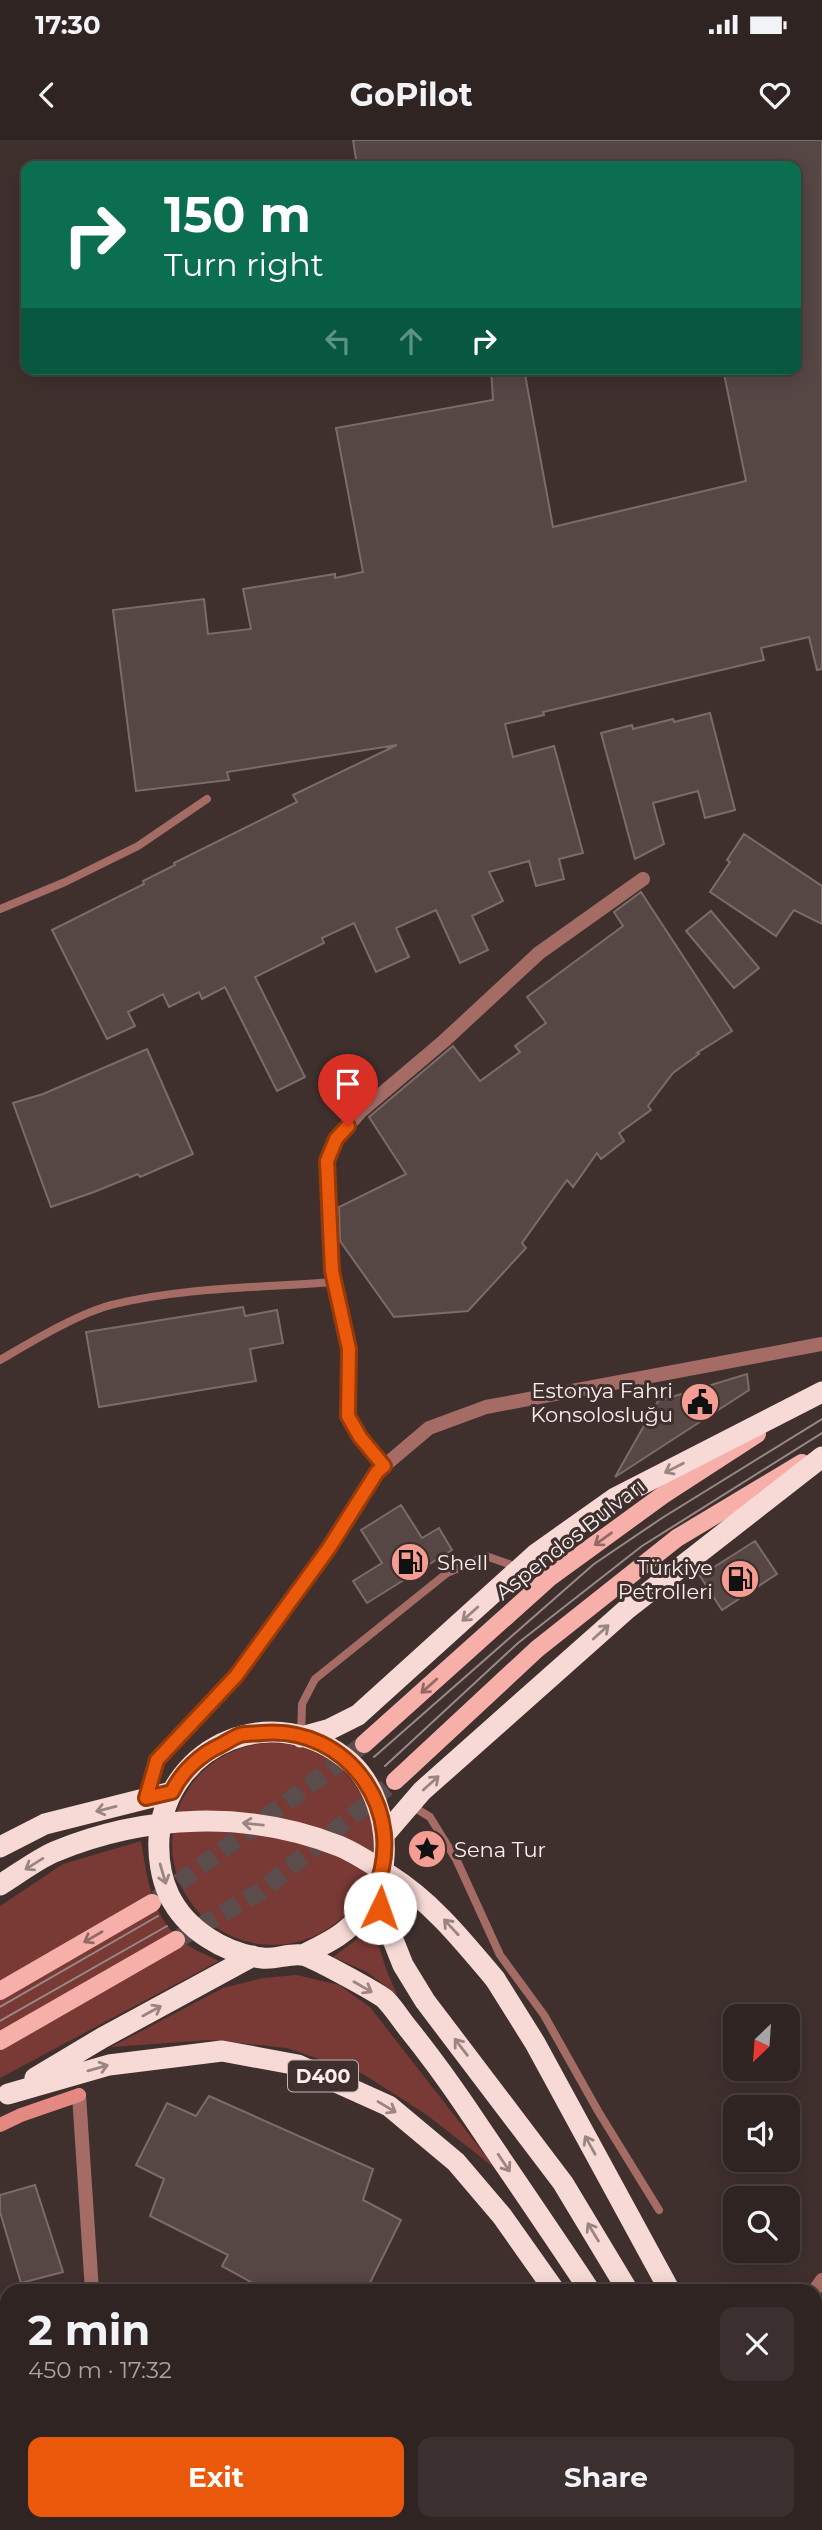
<!DOCTYPE html>
<html lang="en">
<head>
<meta charset="utf-8">
<style>
  body { margin:0; font-family:Montserrat,sans-serif; background:#3b302f; color:#f1f3f6; height:100vh; display:flex; flex-direction:column; font-size:26px; white-space:nowrap }
  * { box-sizing:border-box; margin:0 }
  p { font-size:23px; color:#a7a4a5 }
  .icon { flex:none; width:38px; height:38px; fill:none; stroke:currentColor; stroke-width:2; stroke-linecap:round; stroke-linejoin:round }
  .map { position:relative; flex:1; overflow:hidden }
  .side { position:absolute; left:0px; top:2144px; width:822px; height:247px; display:flex; flex-direction:column; background:#2f2422; border-radius:21px 21px 0 0; box-shadow:0 4px 18px #0003,0 0 0 2px #4a4140 }
  .side>* { flex:none }
  .guide { position:absolute; left:21px; top:21px; width:780px; height:214px; border-radius:14px; box-shadow:0 4px 18px #0003,0 0 0 2px #4a4140; background:#0b6e4f; color:#fff; overflow:hidden }
  .needle { width:46px; rotate:205deg }
  .controls { position:absolute; left:723px; top:1864px; display:grid; gap:14px }
  .controls a { display:grid; place-items:center; width:77px; height:77px; border-radius:14px; background:#2f2422; box-shadow:0 4px 18px #0003,0 0 0 2px #4a4140; font-size:35px }
  .pin { position:absolute; display:grid; place-items:center; width:60px; height:60px; color:#fff; margin:-72px -30px; border-radius:50% 50% 50% 0; rotate:-45deg; box-shadow:0 0 7px #0007 }
  .pin .icon { rotate:45deg }
  .me { position:absolute; width:77px; margin:-38px; rotate:3deg; stroke-linejoin:round; filter:drop-shadow(0 0 5px #0008) }
  .turn { display:flex; align-items:center; gap:24px; height:147px; padding:0 28px; font-size:32px }
  .turn .icon { width:91px; height:91px; stroke-width:2.5 }
  .turn b { display:block; font-size:49px; line-height:60px }
  .lanes { display:flex; align-items:center; height:66px; padding:0 28px; background:#0003; justify-content:center; gap:35px; direction:ltr }
  .lanes .off { opacity:.35 }
  .round { display:grid; place-items:center; flex:none; width:74px; height:74px; border-radius:14px; background:#3b302f }
  .headline { display:flex; align-items:center; justify-content:space-between; height:119px; padding:0 28px }
  h1 { font-size:42px; font-weight:700; line-height:52px }
  .primary-button { display:flex; gap:14px; margin-top:auto; padding:14px 28px }
  .primary-button a { flex:1; height:80px; border-radius:14px; background:#ea580c; color:#fff; font-size:28px; font-weight:700; line-height:80px; text-align:center }
  .primary-button a+a { background:#3b302f; color:#f1f3f6 }
  .status { display:flex; justify-content:space-between; align-items:center; height:49px; padding:0 35px; background:#2f2422; direction:ltr }
  .status svg { height:19px; fill:currentColor }
  header { display:flex; justify-content:space-between; align-items:center; height:91px; padding:0 28px; background:#2f2422; font-size:32px; font-weight:700 }
  .map>svg:first-child { display:block }
</style>
</head>
<body>
<div class="status"><b>17:30</b><svg viewBox="0 0 49 12"><path d="M0 12V9h3v3zM5 12V6h3v6zM10 12V3h3v9zM15 12V0h3v12zM26 1h20v11H26zM47 4h2v5h-2z"/></svg></div>
<header><svg class="icon" aria-label="back" viewBox="0 0 24 24"><path d="M15 5l-7 7 7 7"/></svg>GoPilot<svg class="icon" aria-label="heart" viewBox="0 0 24 24"><path d="M12 20l-8-8c-3-5 5-10 8-4 3-6 11-1 8 4z"/></svg></header>
<div class="map">
<svg width="822" height="2390" viewBox="0 0 822 2390">
  <rect width="100%" height="100%" fill="#3f302e"/>
  <path fill="#793934" d="M172 1704a101 101 0 1 1 202 0a101 101 0 1 1-202 0Z
    M141,1701C147,1736 151,1776 181,1800C191,1809 207,1815 219,1821L0,1938V1766L63,1724Z
    M372,1783L386,1829L397,1855L367,1832L333,1817L357,1799Z
    M297,1835L339,1845L370,1867L496,2029L427,1975L363,1934L287,1908L210,1900L111,1907L223,1848L263,1838Z"/>
  <path fill="#564745" stroke="#7b6b69" stroke-width="2" d="M353,0H822V529L817,530L809,497L761,508L764,520L543,572L544,575L505,584L513,617L554,606L583,713L559,719L564,739L536,746L529,721L489,732L503,761L472,776L488,810L460,823L436,770L396,788L409,817L376,832L354,783L322,798L324,803L255,837L305,937L277,951L225,847L202,859L199,852L169,867L163,854L128,872L135,886L107,899L52,790L144,744L143,741L175,725L174,723L297,662L293,655L397,605L227,632L229,640L136,651L113,470L204,459L208,494L251,489L243,449L335,434V438L363,432L336,288L493,260L491,229H524L553,387L746,341L723,229H796V26H357Z
    M710,573L735,670L705,678L698,651L653,663L664,704L635,719L601,593L632,585L633,589L673,579L674,582Z
    M744,694L822,746V784L794,770L776,796L710,752L730,722L727,720Z
    M641,752L732,891L697,913L699,914L673,933L648,966L651,970L619,993L624,1001L601,1019L597,1013L573,1047L567,1040L522,1103L526,1108L468,1171L394,1177L340,1101L339,1067L406,1034L369,977L453,906L480,941L520,912L515,906L546,883L527,857L623,786L614,772Z
    M711,771L759,828L734,848L686,791Z
    M147,909L193,1014L140,1037L138,1034L94,1052L51,1067L13,963L43,954Z
    M243,1167L245,1176L277,1170L283,1203L250,1209L256,1241L99,1267L86,1192Z
    M747,1234L749,1250L615,1337L658,1261Z
    M401,1365L422,1398L439,1388L452,1410L367,1463L353,1441L382,1423L361,1390Z
    M755,1401L777,1434L722,1470L700,1436Z
    M209,1956L373,2029L363,2060L401,2080L366,2151H267L222,2126L228,2115L150,2076L164,2039L136,2025L167,1963L196,1976Z
    M35,2045L63,2132L21,2143L0,2072V2055Z"/>
  <g fill="none" stroke-linecap="round" stroke-linejoin="round">
    <path stroke="#5b4d4b" stroke-width="18" stroke-dasharray="18 9" stroke-linecap="butt" d="M157,1759L364,1604
      M176,1800L261,1751L395,1641"/>
    <path stroke="#a56c66" stroke-width="8" d="M0,769L65,742L138,706L207,659
      M0,1220C31,1202 77,1174 111,1165C183,1147 260,1148 334,1142
      M301,1596L302,1564L315,1539L447,1433L486,1416L517,1427
      M412,1666L430,1677L457,1721L500,1815L544,1875L598,1971L659,2070"/>
    <path stroke="#a56c66" stroke-width="14" d="M384,1326L360,1297L348,1276L349,1209L332,1131L327,1021L336,999L360,972L444,901L539,813L643,739
      M146,1658L157,1620L236,1536L329,1408L377,1332L429,1288L486,1267L822,1204
      M79,1955L92,2151
      M814,2151L822,2140
      M497,2384L501,2390"/>
    <path stroke="#e48981" stroke-width="14" d="M0,1985L21,1975L79,1955"/>
    <path stroke="#f7b0a9" stroke-width="18" d="M364,1604L549,1438L663,1355L757,1294
      M395,1641L537,1509L677,1398L802,1323
      M0,1851L152,1763
      M0,1901L176,1800"/>
    <path stroke="#f7dad6" stroke-width="21" d="M301,1597L330,1589L358,1575L536,1414L615,1358L822,1252
      M385,1694L422,1651L627,1469L822,1317
      M0,1707L45,1684L172,1652
      M374,1752L403,1825L425,1861L563,2043L628,2151
      M303,1815C329,1802 345,1795 364,1772C397,1732 388,1656 350,1622C277,1559 167,1601 159,1698C158,1716 161,1738 169,1755C186,1790 224,1813 262,1818C275,1820 289,1813 302,1815C313,1817 376,1852 385,1859C393,1867 400,1878 407,1887C428,1913 447,1939 466,1967C507,2028 549,2089 590,2151
      M495,1839L535,1903L670,2151
      M35,1938L102,1898L253,1816
      M8,1954L109,1925L222,1911L298,1925L389,1966L456,2022L502,2076L555,2151
      M712,2384L716,2390
      M734,2384L738,2390
      M774,2384L778,2390
      M797,2384L801,2390"/>
    <path stroke="#968987" stroke-width="2" d="M374,1617L594,1424L662,1378L822,1279
      M385,1626L518,1503L642,1406L822,1293
      M0,1867L158,1776
      M0,1881L167,1786"/>
    <path stroke="#f7dad6" stroke-width="21" d="M0,1745C18,1734 36,1720 54,1712C145,1674 248,1670 339,1706C356,1713 374,1725 389,1735C432,1762 463,1801 495,1839"/>
  </g>
  <defs><path id="oneway-shaft" d="M-6 0H5M1.5-3L5.5 0L1.5 3" fill="none" stroke-width="1.6" stroke-linecap="round" stroke-linejoin="round" transform="scale(1.75)"/></defs>
  <g stroke="#9b8582">
    <use href="#oneway-shaft" transform="translate(674 1328) rotate(153)"/>
    <use href="#oneway-shaft" transform="translate(470 1474) rotate(138)"/>
    <use href="#oneway-shaft" transform="translate(601 1492) rotate(-42)"/>
    <use href="#oneway-shaft" transform="translate(431 1643) rotate(-42)"/>
    <use href="#oneway-shaft" transform="translate(106 1669) rotate(166)"/>
    <use href="#oneway-shaft" transform="translate(253 1684) rotate(-174)"/>
    <use href="#oneway-shaft" transform="translate(34 1724) rotate(148)"/>
    <use href="#oneway-shaft" transform="translate(163 1734) rotate(74)"/>
    <use href="#oneway-shaft" transform="translate(451 1787) rotate(-133)"/>
    <use href="#oneway-shaft" transform="translate(363 1847) rotate(30)"/>
    <use href="#oneway-shaft" transform="translate(152 1871) rotate(-29)"/>
    <use href="#oneway-shaft" transform="translate(461 1907) rotate(-128)"/>
    <use href="#oneway-shaft" transform="translate(98 1928) rotate(-16)"/>
    <use href="#oneway-shaft" transform="translate(387 1967) rotate(31)"/>
    <use href="#oneway-shaft" transform="translate(590 2005) rotate(-119)"/>
    <use href="#oneway-shaft" transform="translate(504 2023) rotate(56)"/>
    <use href="#oneway-shaft" transform="translate(593 2092) rotate(-121)"/>
  </g>
  <g stroke="#926a65">
    <use href="#oneway-shaft" transform="translate(603 1399) rotate(144)"/>
    <use href="#oneway-shaft" transform="translate(429 1546) rotate(138)"/>
    <use href="#oneway-shaft" transform="translate(93 1797) rotate(150)"/>
  </g>
  <g fill="none" stroke-linecap="round" stroke-linejoin="round">
    <g stroke="#983908" stroke-width="18">
      <path id="route" d="M348,986L336,999L327,1021L332,1131L349,1209L348,1276L360,1297L384,1326L377,1332L329,1408L236,1536L157,1620L146,1658L172,1652C182,1631 201,1614 221,1605C227,1602 234,1597 240,1595C247,1593 255,1594 262,1593C348,1585 410,1673 374,1752L380,1768"/>
    </g>
    <use href="#route" stroke="#ea580c" stroke-width="12"/>
  </g>
  <defs>
    <g id="civic-disc" transform="scale(2.0125)"><circle r="9.5" fill="#f59c93" stroke="#3f302e"/><path d="M-.6-6.5H3V-4.5H.6V-3L4-1V1h2V6H-6V1h2V-1L-.6-3ZM-1.2 2.5V6h2.4V2.5Z" fill="#111"/></g>
    <g id="fuel-disc" transform="scale(2.0125)"><circle r="9.5" fill="#f59c93" stroke="#3f302e"/><path d="M-5.5-6h7V0h2V4h1.3V-2.5L3-4.5l.8-.8L6-3V5H2.5V1h-1V6h-7ZM-4.2-4.7v3.2H.2V-4.7Z" fill="#111"/></g>
    <g id="sight-disc" transform="scale(2.0125)"><circle r="9.5" fill="#f59c93" stroke="#3f302e"/><path d="M0-6L1.8-2.2L6-1.7L2.9 1.2L3.7 5.4L0 3.3L-3.7 5.4L-2.9 1.2L-6-1.7L-1.8-2.2Z" fill="#111"/></g>
  </defs>
  <g fill-rule="evenodd">
    <use href="#civic-disc" x="700" y="1262"/>
    <use href="#fuel-disc" x="410" y="1422"/>
    <use href="#fuel-disc" x="740" y="1439"/>
    <use href="#sight-disc" x="427" y="1709"/>
  </g>
  <g text-anchor="middle" dominant-baseline="central" stroke-width="6" stroke-linejoin="round" paint-order="stroke">
    <rect fill="#3f302e" stroke="#c1b6b4" stroke-width="2" x="288" y="1920.5" width="70" height="31" rx="5"/>
    <g font-size="19" font-weight="bold" fill="#f9efee">
      <text x="323" y="1936">D400</text>
    </g>
    <g font-size="21" fill="#f9efee" stroke="#3f302e" text-anchor="end">
      <text x="673" y="1250">Estonya Fahri<tspan x="673" dy="24">Konsolosluğu</tspan></text>
      <text x="437" y="1422" text-anchor="start">Shell</text>
      <text x="713" y="1427">Türkiye<tspan x="713" dy="24">Petrolleri</tspan></text>
      <text x="454" y="1709" text-anchor="start">Sena Tur</text>
    </g>
    <g font-size="21" fill="#f9efee" stroke="#3f302e">
      <text transform="translate(570 1399) rotate(-38)">Aspendos Bulvarı</text>
    </g>
  </g>
</svg>
<div class="controls">
<a><svg class="needle" viewBox="-14 -14 28 28"><path d="M0-13l5 13h-10z" fill="#e53935"/><path d="M0 13l5-13h-10z" fill="#a7a4a5"/></svg></a>
<a><svg class="icon" aria-label="sound" viewBox="0 0 24 24"><path d="M4 9h4l5-4v14l-5-4H4zM17 9q2 3 0 6"/></svg></a>
<a><svg class="icon" aria-label="search" viewBox="0 0 24 24"><circle cx="10" cy="10" r="6"/><path d="M15 15l6 6"/></svg></a>
</div>
<div class="pin" style="left:348px;top:986px;background:#d93025"><svg class="icon" aria-label="arrive" viewBox="0 0 24 24"><path d="M6 21V4h12l-3 4 3 4H6"/></svg></div>
<svg class="me" style="left:380px;top:1768px" viewBox="-20 -20 40 40"><circle r="19" fill="#fff"/><path d="M0-13L10 11 0 6-10 11z" fill="#ea580c"/></svg>
<div class="guide">
<div class="turn"><svg class="icon" aria-label="right" viewBox="0 0 24 24"><path d="M7 20v-9h11M14 6l5 5-5 5"/></svg><div><b>150 m</b>Turn right</div></div>
<div class="lanes"><svg class="icon off" aria-label="left" viewBox="0 0 24 24"><path d="M17 20v-9H6M10 6l-5 5 5 5"/></svg><svg class="icon off" aria-label="ahead" viewBox="0 0 24 24"><path d="M12 20V5M6 11l6-6 6 6"/></svg><svg class="icon" aria-label="right" viewBox="0 0 24 24"><path d="M7 20v-9h11M14 6l5 5-5 5"/></svg></div>
</div>
<section class="side">
<div class="headline"><div><h1>2 min</h1><p>450 m · 17:32</p></div><a class="round"><svg class="icon" aria-label="close" viewBox="0 0 24 24"><path d="M6 6l12 12M18 6L6 18"/></svg></a></div>
<div class="primary-button"><a>Exit</a><a>Share</a></div>
</section>
</div>
</body>
</html>
